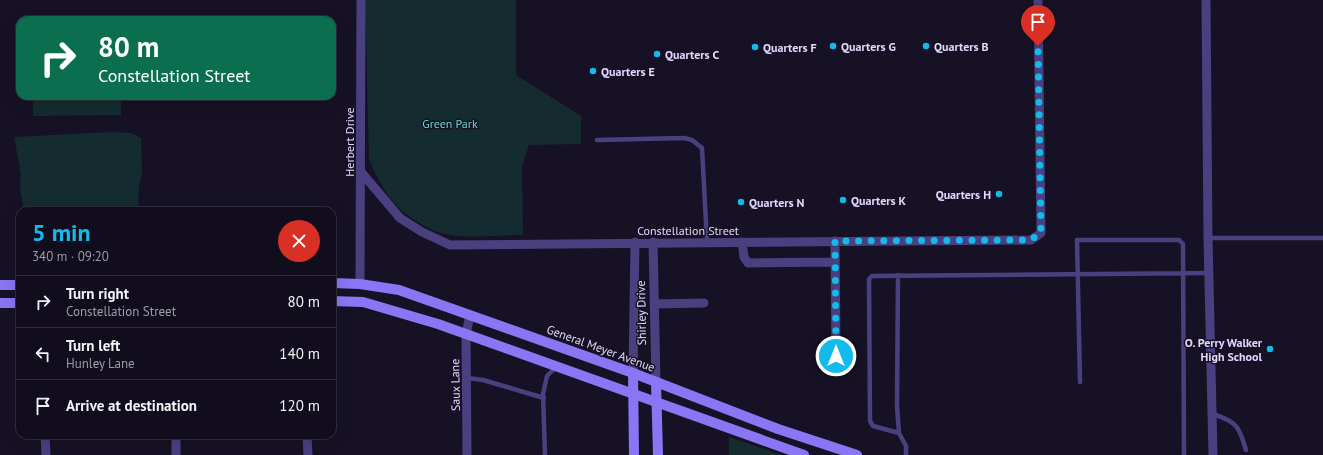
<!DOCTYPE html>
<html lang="en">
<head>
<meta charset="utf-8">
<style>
  body { margin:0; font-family:"PT Sans",sans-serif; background:#1a1625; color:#f1f3f6; height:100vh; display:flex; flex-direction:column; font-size:15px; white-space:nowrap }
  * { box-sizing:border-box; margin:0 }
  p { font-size:13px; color:#9c9ca3 }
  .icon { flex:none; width:22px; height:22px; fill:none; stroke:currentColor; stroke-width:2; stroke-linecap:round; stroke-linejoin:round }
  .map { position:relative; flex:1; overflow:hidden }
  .side { position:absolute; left:16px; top:207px; width:320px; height:232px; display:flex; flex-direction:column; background:#110d1c; border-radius:12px; box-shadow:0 4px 16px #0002,0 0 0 1px #302d3b }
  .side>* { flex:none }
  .banner { position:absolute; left:16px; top:16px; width:320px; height:84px; border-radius:12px; box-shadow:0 4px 16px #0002,0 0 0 1px #302d3b; background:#0b6e4f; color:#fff; overflow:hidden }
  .pin { position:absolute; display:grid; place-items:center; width:34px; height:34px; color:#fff; margin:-41px -17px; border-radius:50% 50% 50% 0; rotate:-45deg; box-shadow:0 0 4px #0007 }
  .pin .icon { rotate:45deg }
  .me { position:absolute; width:44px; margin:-22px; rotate:0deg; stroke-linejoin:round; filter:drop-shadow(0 0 3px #0008) }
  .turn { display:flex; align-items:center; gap:14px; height:84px; padding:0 16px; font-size:18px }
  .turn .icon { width:52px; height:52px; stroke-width:2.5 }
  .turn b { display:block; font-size:28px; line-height:34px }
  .round { display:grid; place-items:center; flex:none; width:42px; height:42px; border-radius:21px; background:#1a1625 }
  .summary { display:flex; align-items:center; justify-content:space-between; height:68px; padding:0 16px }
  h1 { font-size:24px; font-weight:700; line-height:30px; color:#13bbed }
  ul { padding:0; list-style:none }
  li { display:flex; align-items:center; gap:12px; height:52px; padding:0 16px; border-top:1px solid #302d3b }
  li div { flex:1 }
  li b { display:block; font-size:15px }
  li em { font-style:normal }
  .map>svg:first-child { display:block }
</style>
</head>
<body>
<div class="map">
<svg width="1323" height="455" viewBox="0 0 1323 455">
  <rect width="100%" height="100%" fill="#171125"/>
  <path fill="#142c2f" d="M365,0H516V75L581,116V144L529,145L522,166L523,235C496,235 464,240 438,232C432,231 427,226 421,224C393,208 381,188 369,159Z
    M33,96H121V115L33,116Z
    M112,132L131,133L141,138L142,174L139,186L138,211H24L20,188L21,174L14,137Z
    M729,437L781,455H729Z"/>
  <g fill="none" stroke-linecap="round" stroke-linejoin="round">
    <path stroke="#4a4080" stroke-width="4.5" d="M597,140L684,138L692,140L702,148L707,242
      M1208,238H1323
      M898,275L897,406L899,433L906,446V455
      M467,378L483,380L544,398
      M1080,382L1077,240H1179L1183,244L1184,455
      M1213,414C1237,422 1239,426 1246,450
      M899,433L873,426L870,421L869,279L872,276L1209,273
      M545,455L543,394L547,376L556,367"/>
    <path stroke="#4a4080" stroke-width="9" d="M1206,0L1208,238L1213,455
      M361,172L400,218L422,232L450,245L1031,240L1041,233L1038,0
      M835,241L836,356
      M653,242L656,382
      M742,242L744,257L748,263L835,262
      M360,284L361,0
      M654,304L704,303
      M633,373L635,242
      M45,435L46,455
      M176,435V455
      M307,435L308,455
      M467,455L466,334L470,315"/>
    <path stroke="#8a76f5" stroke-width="10" d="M332,283L360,284L399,290L633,373L778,429L857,455
      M0,285H20
      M332,301L363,302L438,324L804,455
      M0,303H20
      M633,373L634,455
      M656,382L658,455"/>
  </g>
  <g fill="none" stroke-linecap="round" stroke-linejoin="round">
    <path stroke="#13bbed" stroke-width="7" stroke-dasharray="0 12.6" d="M836,356L835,241L1031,240L1041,232L1038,46"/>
  </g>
  <g fill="#13bbed" stroke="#171125" stroke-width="1.5">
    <circle cx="833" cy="46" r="4"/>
    <circle cx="926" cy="46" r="4"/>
    <circle cx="755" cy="47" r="4"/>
    <circle cx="657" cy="54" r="4"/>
    <circle cx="593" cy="71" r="4"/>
    <circle cx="999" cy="194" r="4"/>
    <circle cx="843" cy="200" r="4"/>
    <circle cx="741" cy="202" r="4"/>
    <circle cx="1270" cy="349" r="4"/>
  </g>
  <g text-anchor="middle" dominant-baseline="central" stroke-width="3" stroke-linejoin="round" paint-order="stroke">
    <g font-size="12" font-weight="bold" fill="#e1d8fc" stroke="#171125" text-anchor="start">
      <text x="841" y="46">Quarters G</text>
      <text x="934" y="46">Quarters B</text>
      <text x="763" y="47">Quarters F</text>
      <text x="665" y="54">Quarters C</text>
      <text x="601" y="71">Quarters E</text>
      <text x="991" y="194" text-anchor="end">Quarters H</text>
      <text x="851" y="200">Quarters K</text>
      <text x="749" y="202">Quarters N</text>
      <text x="1262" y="342" text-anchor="end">O. Perry Walker<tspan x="1262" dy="14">High School</tspan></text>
    </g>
    <g font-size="12" fill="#69d7ca" stroke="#171125">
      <text x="450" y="123">Green Park</text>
    </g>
    <g font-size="12" fill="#e1d8fc" stroke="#171125">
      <text transform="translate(349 142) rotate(-90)">Herbert Drive</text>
      <text x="688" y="230">Constellation Street</text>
      <text transform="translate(641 313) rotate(-91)">Shirley Drive</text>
      <text transform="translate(601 348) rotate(20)">General Meyer Avenue</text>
      <text transform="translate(455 385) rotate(-91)">Saux Lane</text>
    </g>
  </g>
</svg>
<div class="pin" style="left:1038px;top:46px;background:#d93025"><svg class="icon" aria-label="arrive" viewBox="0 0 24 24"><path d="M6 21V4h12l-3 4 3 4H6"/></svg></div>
<svg class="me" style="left:836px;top:356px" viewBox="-20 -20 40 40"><circle r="17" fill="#13bbed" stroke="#fff" stroke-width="3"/><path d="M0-11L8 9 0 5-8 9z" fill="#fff"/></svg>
<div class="banner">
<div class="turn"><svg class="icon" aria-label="right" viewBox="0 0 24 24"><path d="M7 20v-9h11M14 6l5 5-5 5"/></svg><div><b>80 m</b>Constellation Street</div></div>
</div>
<section class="side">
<div class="summary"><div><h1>5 min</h1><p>340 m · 09:20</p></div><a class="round" style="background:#d93025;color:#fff"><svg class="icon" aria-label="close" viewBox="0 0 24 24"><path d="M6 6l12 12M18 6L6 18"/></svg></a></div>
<ul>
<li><svg class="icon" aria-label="right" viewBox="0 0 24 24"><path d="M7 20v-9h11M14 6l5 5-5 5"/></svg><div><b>Turn right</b><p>Constellation Street</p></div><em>80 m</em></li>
<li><svg class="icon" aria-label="left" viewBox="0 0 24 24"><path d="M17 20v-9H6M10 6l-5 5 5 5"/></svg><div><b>Turn left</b><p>Hunley Lane</p></div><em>140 m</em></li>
<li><svg class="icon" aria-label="arrive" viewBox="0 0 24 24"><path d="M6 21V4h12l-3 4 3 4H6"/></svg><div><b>Arrive at destination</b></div><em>120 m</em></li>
</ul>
</section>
</div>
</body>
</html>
